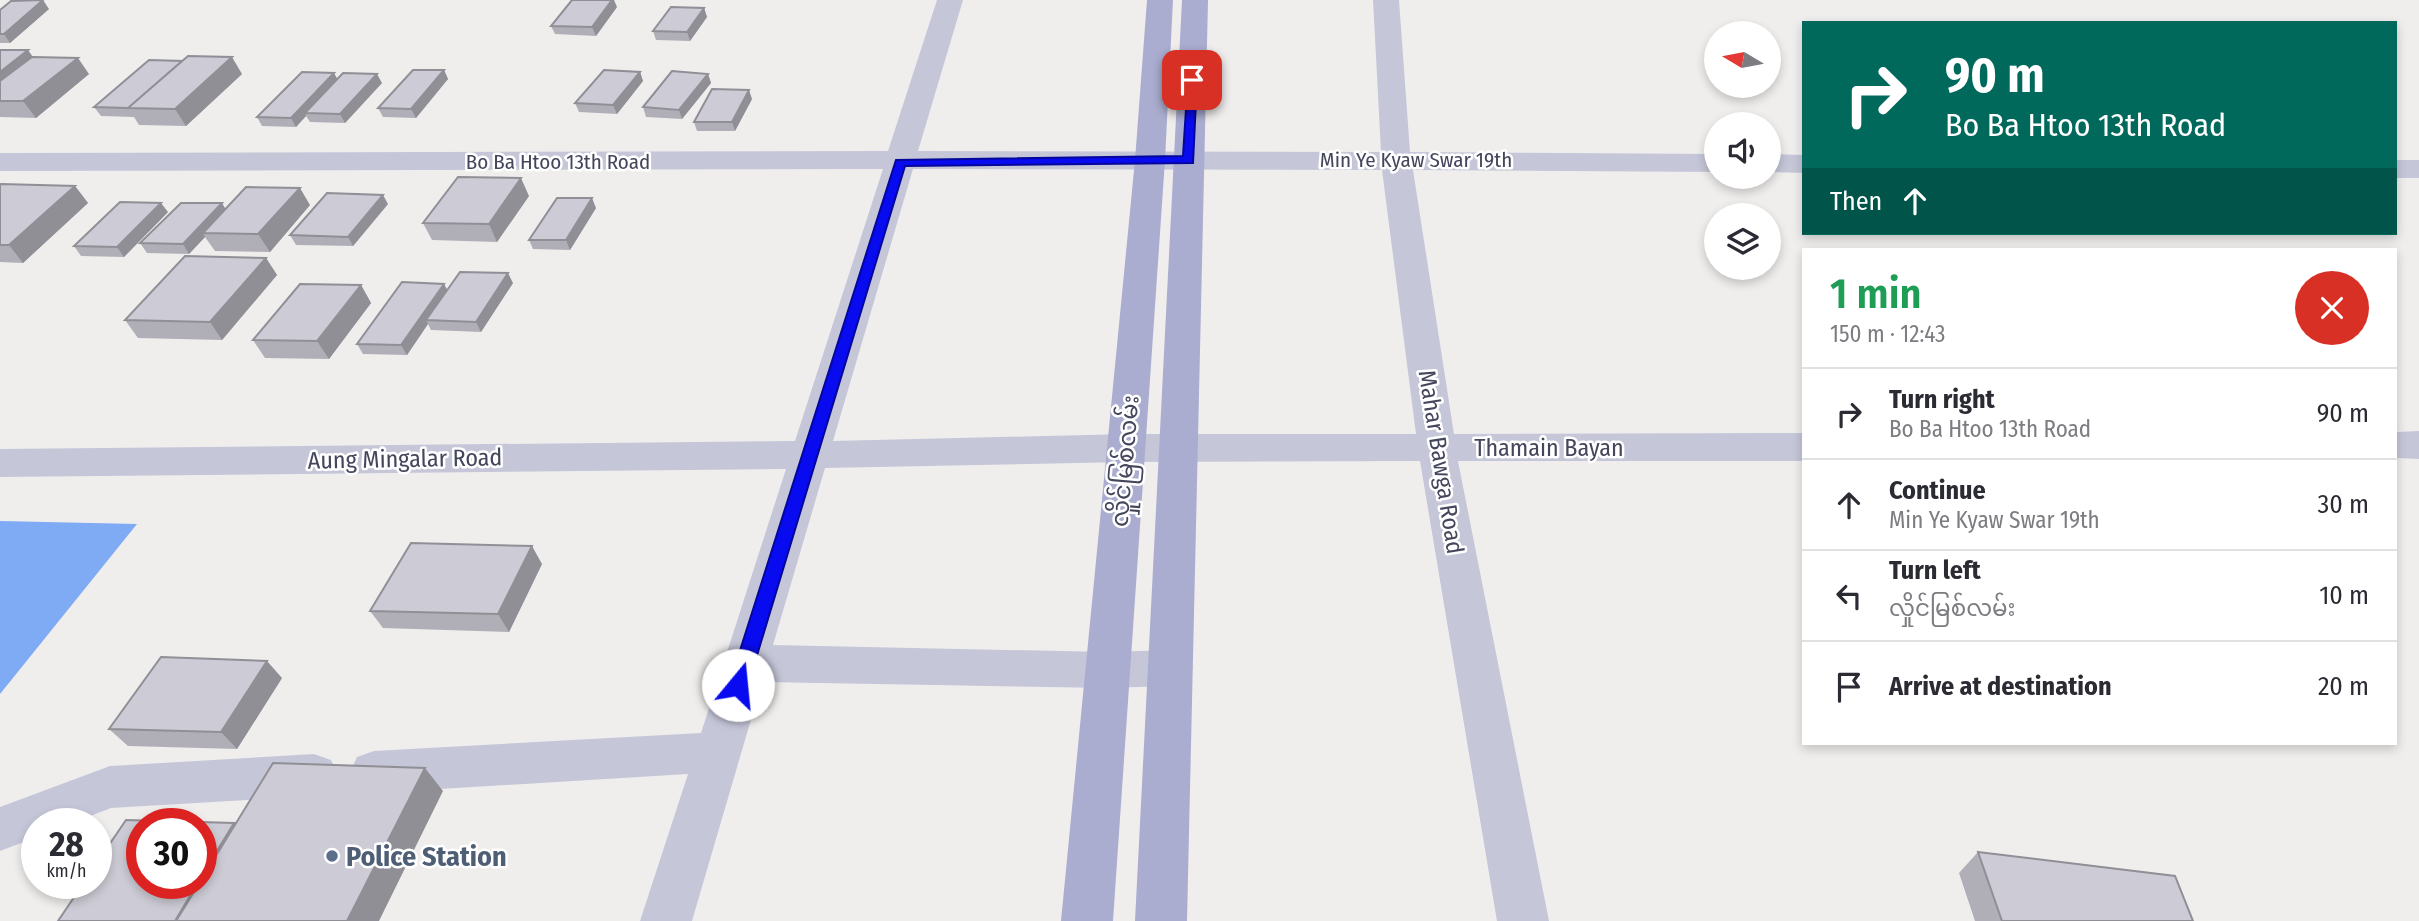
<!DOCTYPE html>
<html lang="en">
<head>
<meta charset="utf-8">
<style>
  body { margin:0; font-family:"Fira Sans Condensed","Noto Sans Myanmar",sans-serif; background:#f7f7f7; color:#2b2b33; height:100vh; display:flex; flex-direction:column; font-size:26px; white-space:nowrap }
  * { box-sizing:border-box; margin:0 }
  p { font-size:23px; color:#7c7c81 }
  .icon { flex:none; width:38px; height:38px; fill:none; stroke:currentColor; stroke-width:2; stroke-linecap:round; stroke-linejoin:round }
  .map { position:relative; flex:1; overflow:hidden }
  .drawer { position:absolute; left:1802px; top:248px; width:595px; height:497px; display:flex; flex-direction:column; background:#fff; border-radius:0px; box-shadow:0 4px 10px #0003 }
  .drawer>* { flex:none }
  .banner { position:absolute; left:1802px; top:21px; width:595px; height:214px; border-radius:0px; box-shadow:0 4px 10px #0003; background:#00695c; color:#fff; overflow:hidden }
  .needle { width:46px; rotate:280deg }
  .fabs { position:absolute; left:1704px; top:21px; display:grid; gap:14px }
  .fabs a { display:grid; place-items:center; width:77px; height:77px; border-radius:50%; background:#fff; box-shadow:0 4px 10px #0003; font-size:35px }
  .speed { position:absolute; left:21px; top:808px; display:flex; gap:14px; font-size:35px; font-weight:700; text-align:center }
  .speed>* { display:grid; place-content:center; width:91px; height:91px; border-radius:50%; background:#fff; box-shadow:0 4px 10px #0003; line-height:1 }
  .speed small { font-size:18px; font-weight:400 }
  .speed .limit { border:10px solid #d22; background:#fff; color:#111 }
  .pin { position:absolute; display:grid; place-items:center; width:60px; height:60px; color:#fff; margin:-30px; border-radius:14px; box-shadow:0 4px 10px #0006 }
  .me { position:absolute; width:77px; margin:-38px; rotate:17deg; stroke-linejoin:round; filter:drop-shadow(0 0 5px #0008) }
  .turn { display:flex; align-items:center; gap:24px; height:147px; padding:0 28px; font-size:32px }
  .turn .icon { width:91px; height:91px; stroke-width:2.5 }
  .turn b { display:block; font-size:49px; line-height:60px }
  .then { display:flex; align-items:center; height:66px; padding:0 28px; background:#0003; gap:14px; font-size:26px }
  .round { display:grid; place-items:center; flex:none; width:74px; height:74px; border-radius:37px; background:#f7f7f7 }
  .summary { display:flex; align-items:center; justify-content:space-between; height:119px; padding:0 28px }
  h1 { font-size:42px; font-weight:600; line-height:52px; color:#1e9e55 }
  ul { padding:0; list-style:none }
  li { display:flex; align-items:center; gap:21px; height:91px; padding:0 28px; border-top:2px solid #e1e1e2 }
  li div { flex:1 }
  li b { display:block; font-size:26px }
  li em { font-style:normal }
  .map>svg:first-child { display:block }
</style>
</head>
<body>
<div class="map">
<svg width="2419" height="921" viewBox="0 0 2419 921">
  <rect width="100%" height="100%" fill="#f0eeed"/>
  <path fill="#7faaf4" d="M0,521L137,524L0,694Z"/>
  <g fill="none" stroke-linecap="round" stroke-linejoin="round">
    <path fill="#c5c7d9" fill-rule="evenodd" d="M937,0H963L918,151L1381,152L1373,0H1399L1410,152L1717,154V172L1413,170L1454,434L1804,433V461H1458L1549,921H1497L1420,461L1126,462L825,468L773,645L1107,652L1171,650L1187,655L1193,668L1187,681L1171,686L1107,688L762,682L692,921H640L688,774L374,793L357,787L350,772L357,757L374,751L701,733L786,469L0,477V449L795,441L883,169L0,171V153L888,151ZM913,169L1382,170L1416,434H1126L833,441Z
      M1769,154L1804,155V173L1769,172Z
      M2396,160H2419V178H2396Z
      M2419,431V459L2396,458V432Z
      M314,754L331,760L338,775L331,790L314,796L111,808L70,824H37V837L0,851V807L110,766Z"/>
    <path fill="#aaadcf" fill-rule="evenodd" d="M1147,0H1173L1165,160L1113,921H1061L1135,160Z
      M1182,0H1208L1187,921H1135Z"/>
  </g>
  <path fill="#b0afb8" d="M617,7L596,36L555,34L551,26Z
    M704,8L707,17L690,41L656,40L653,31Z
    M49,9L10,43H0V10Z
    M0,50L89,74L36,118L0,117Z
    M444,70L448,79L416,118L383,117L378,108Z
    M640,72L643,81L617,114L579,112L575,103Z
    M242,74L186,126L139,125L134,117L101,116L94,107Z
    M708,74L711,83L682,119L646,117L643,107Z
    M337,79L382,83L345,123L310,122L306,116L296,127L262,126L257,117Z
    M752,99L735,131H697L694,122Z
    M0,185L75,186L88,203L23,263L0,262Z
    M529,196L497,242L432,240L423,223Z
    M388,204L353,246L296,245L290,235Z
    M310,205L270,252L215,251L205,237L189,254L147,253L140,243L225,209Z
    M596,208L570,250L533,249L529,240Z
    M168,212L124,257L81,256L74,246Z
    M266,258L277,275L222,340L138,338L125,320Z
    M513,283L481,332L431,330L428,324L407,355L363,354L357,344L447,290Z
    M361,285L371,303L329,359L265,358L253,340Z
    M542,564L509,632L383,628L370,611Z
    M282,678L237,749L128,746L109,729Z
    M1978,852L2193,921H1975L1959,873Z"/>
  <path fill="#908f96" d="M43,0L49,9L10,43L4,34Z
    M612,0H614L617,7L596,36L592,27Z
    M704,8L707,17L690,41L687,32Z
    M28,50L40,67L0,98V72Z
    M232,57L242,74L186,126L175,109Z
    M78,58L89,74L36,118L23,101Z
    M444,70L448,79L416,118L411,109Z
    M640,72L643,81L617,114L613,105Z
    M334,73L339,82L305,113L306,116L296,127L291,118Z
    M377,74L382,83L345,123L340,114Z
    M708,74L711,83L682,119L679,110Z
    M749,90L752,99L735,131L732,122Z
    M521,178L529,196L497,242L489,224Z
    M75,186L88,203L23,263L9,245Z
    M300,188L310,205L270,252L258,234Z
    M383,195L388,204L353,246L348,237Z
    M592,198L596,208L570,250L566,240Z
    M161,203L168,212L124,257L117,247Z
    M222,203L228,213L203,233L205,237L189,254L183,244Z
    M266,258L277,275L222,340L210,322Z
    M508,273L513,283L481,332L476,322Z
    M444,284L449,293L426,320L428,324L407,355L401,345Z
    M361,285L371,303L329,359L317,341Z
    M532,546L542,564L509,632L498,614Z
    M267,661L282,678L237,749L221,732Z
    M425,768L443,791L379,921H347Z
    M234,823L251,840L203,921H175L197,884H201V877Z"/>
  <path fill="#cdccd6" stroke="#908f96" stroke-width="2" d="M43,0L4,34H0V10L11,1Z
    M572,0H612L592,27L551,26Z
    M671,7L704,8L687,32L653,31Z
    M0,50H28L0,72Z
    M188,56L232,57L175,109L128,108Z
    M32,57L78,58L23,101H0V81Z
    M149,60L182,61L128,108L94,107Z
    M413,70H444L411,109L378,108Z
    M604,70L640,72L613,105L575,103Z
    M672,71L708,74L679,110L643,107Z
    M302,72L334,73L291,118L257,117Z
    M343,73L377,74L340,114L305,113Z
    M712,89L749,90L732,122H694Z
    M458,177L521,178L489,224L423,223Z
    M1,184L75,186L9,245H0V185Z
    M246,187L300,188L258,234L203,233Z
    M327,193L383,195L348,237L290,235Z
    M557,198H592L566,240H529Z
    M120,202L161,203L117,247L74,246Z
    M181,203H222L183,244L140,243Z
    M185,256L266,258L210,322L125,320Z
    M460,272L508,273L476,322L426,320Z
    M402,282L444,284L401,345L357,344Z
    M300,284L361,285L317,341L253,340Z
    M411,543L532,546L498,614L370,611Z
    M161,657L267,661L221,732L109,729Z
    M273,763L425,768L347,921H176L199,884H201V880Z
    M126,820L234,823L201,877V824H142V884H197L175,921H58L83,884H96V864Z
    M1978,852L2175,876L2193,921H2002Z"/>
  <path fill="#080bf0" stroke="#05079c" stroke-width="2" d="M1188,78L1197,80L1193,163L905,166L748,685L745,690L738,693L732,690L729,685L896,160L1183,156Z"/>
  <circle fill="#5c6f8a" stroke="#fff" stroke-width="2.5" cx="332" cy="856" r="7"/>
  <g text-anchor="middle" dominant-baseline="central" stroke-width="5" stroke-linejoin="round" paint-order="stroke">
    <g font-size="21" fill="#44465c" stroke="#fff">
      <text x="1416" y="160">Min Ye Kyaw Swar 19th</text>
      <text x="558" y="162">Bo Ba Htoo 13th Road</text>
    </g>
    <g font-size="24" fill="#44465c" stroke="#fff">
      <text x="1549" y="448">Thamain Bayan</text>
      <text transform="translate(405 459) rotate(-1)">Aung Mingalar Road</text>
      <text transform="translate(1125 461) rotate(-85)">လှိုင်မြစ်လမ်း</text>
      <text transform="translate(1441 462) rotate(81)">Mahar Bawga Road</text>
    </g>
    <g font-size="28" font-weight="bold" fill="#4e5e75" stroke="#fff" text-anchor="start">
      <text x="346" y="856">Police Station</text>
    </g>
  </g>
</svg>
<div class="fabs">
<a><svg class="needle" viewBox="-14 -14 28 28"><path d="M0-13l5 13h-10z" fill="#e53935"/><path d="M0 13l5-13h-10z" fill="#7c7c81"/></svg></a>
<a><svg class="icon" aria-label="sound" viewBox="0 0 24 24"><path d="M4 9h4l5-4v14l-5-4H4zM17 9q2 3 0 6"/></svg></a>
<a><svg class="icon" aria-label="layers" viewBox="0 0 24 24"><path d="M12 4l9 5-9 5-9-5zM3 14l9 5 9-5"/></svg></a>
</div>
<div class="speed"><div>28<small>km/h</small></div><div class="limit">30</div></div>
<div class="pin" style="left:1192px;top:80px;background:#d93025"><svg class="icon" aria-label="arrive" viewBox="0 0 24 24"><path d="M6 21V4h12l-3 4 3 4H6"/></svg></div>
<svg class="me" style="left:738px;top:685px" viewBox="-20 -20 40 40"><circle r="19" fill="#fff"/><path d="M0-13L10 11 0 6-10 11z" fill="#080bf0"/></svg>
<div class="banner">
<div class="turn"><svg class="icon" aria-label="right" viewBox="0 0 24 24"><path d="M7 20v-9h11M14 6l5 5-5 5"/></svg><div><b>90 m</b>Bo Ba Htoo 13th Road</div></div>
<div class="then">Then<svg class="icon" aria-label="ahead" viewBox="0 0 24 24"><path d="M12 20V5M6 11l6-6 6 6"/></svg></div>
</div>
<section class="drawer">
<div class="summary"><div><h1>1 min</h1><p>150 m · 12:43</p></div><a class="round" style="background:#d93025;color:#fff"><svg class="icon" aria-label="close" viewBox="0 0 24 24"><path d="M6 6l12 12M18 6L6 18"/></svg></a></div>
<ul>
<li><svg class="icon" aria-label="right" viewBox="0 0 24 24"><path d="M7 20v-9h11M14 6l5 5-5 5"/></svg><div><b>Turn right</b><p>Bo Ba Htoo 13th Road</p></div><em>90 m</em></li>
<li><svg class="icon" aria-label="ahead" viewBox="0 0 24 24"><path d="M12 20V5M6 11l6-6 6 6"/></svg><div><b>Continue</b><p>Min Ye Kyaw Swar 19th</p></div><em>30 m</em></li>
<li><svg class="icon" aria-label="left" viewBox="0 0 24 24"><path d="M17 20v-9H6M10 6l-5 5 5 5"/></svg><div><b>Turn left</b><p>လှိုင်မြစ်လမ်း</p></div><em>10 m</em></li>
<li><svg class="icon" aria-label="arrive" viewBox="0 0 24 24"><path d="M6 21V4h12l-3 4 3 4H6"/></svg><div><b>Arrive at destination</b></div><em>20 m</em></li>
</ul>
</section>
</div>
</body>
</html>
